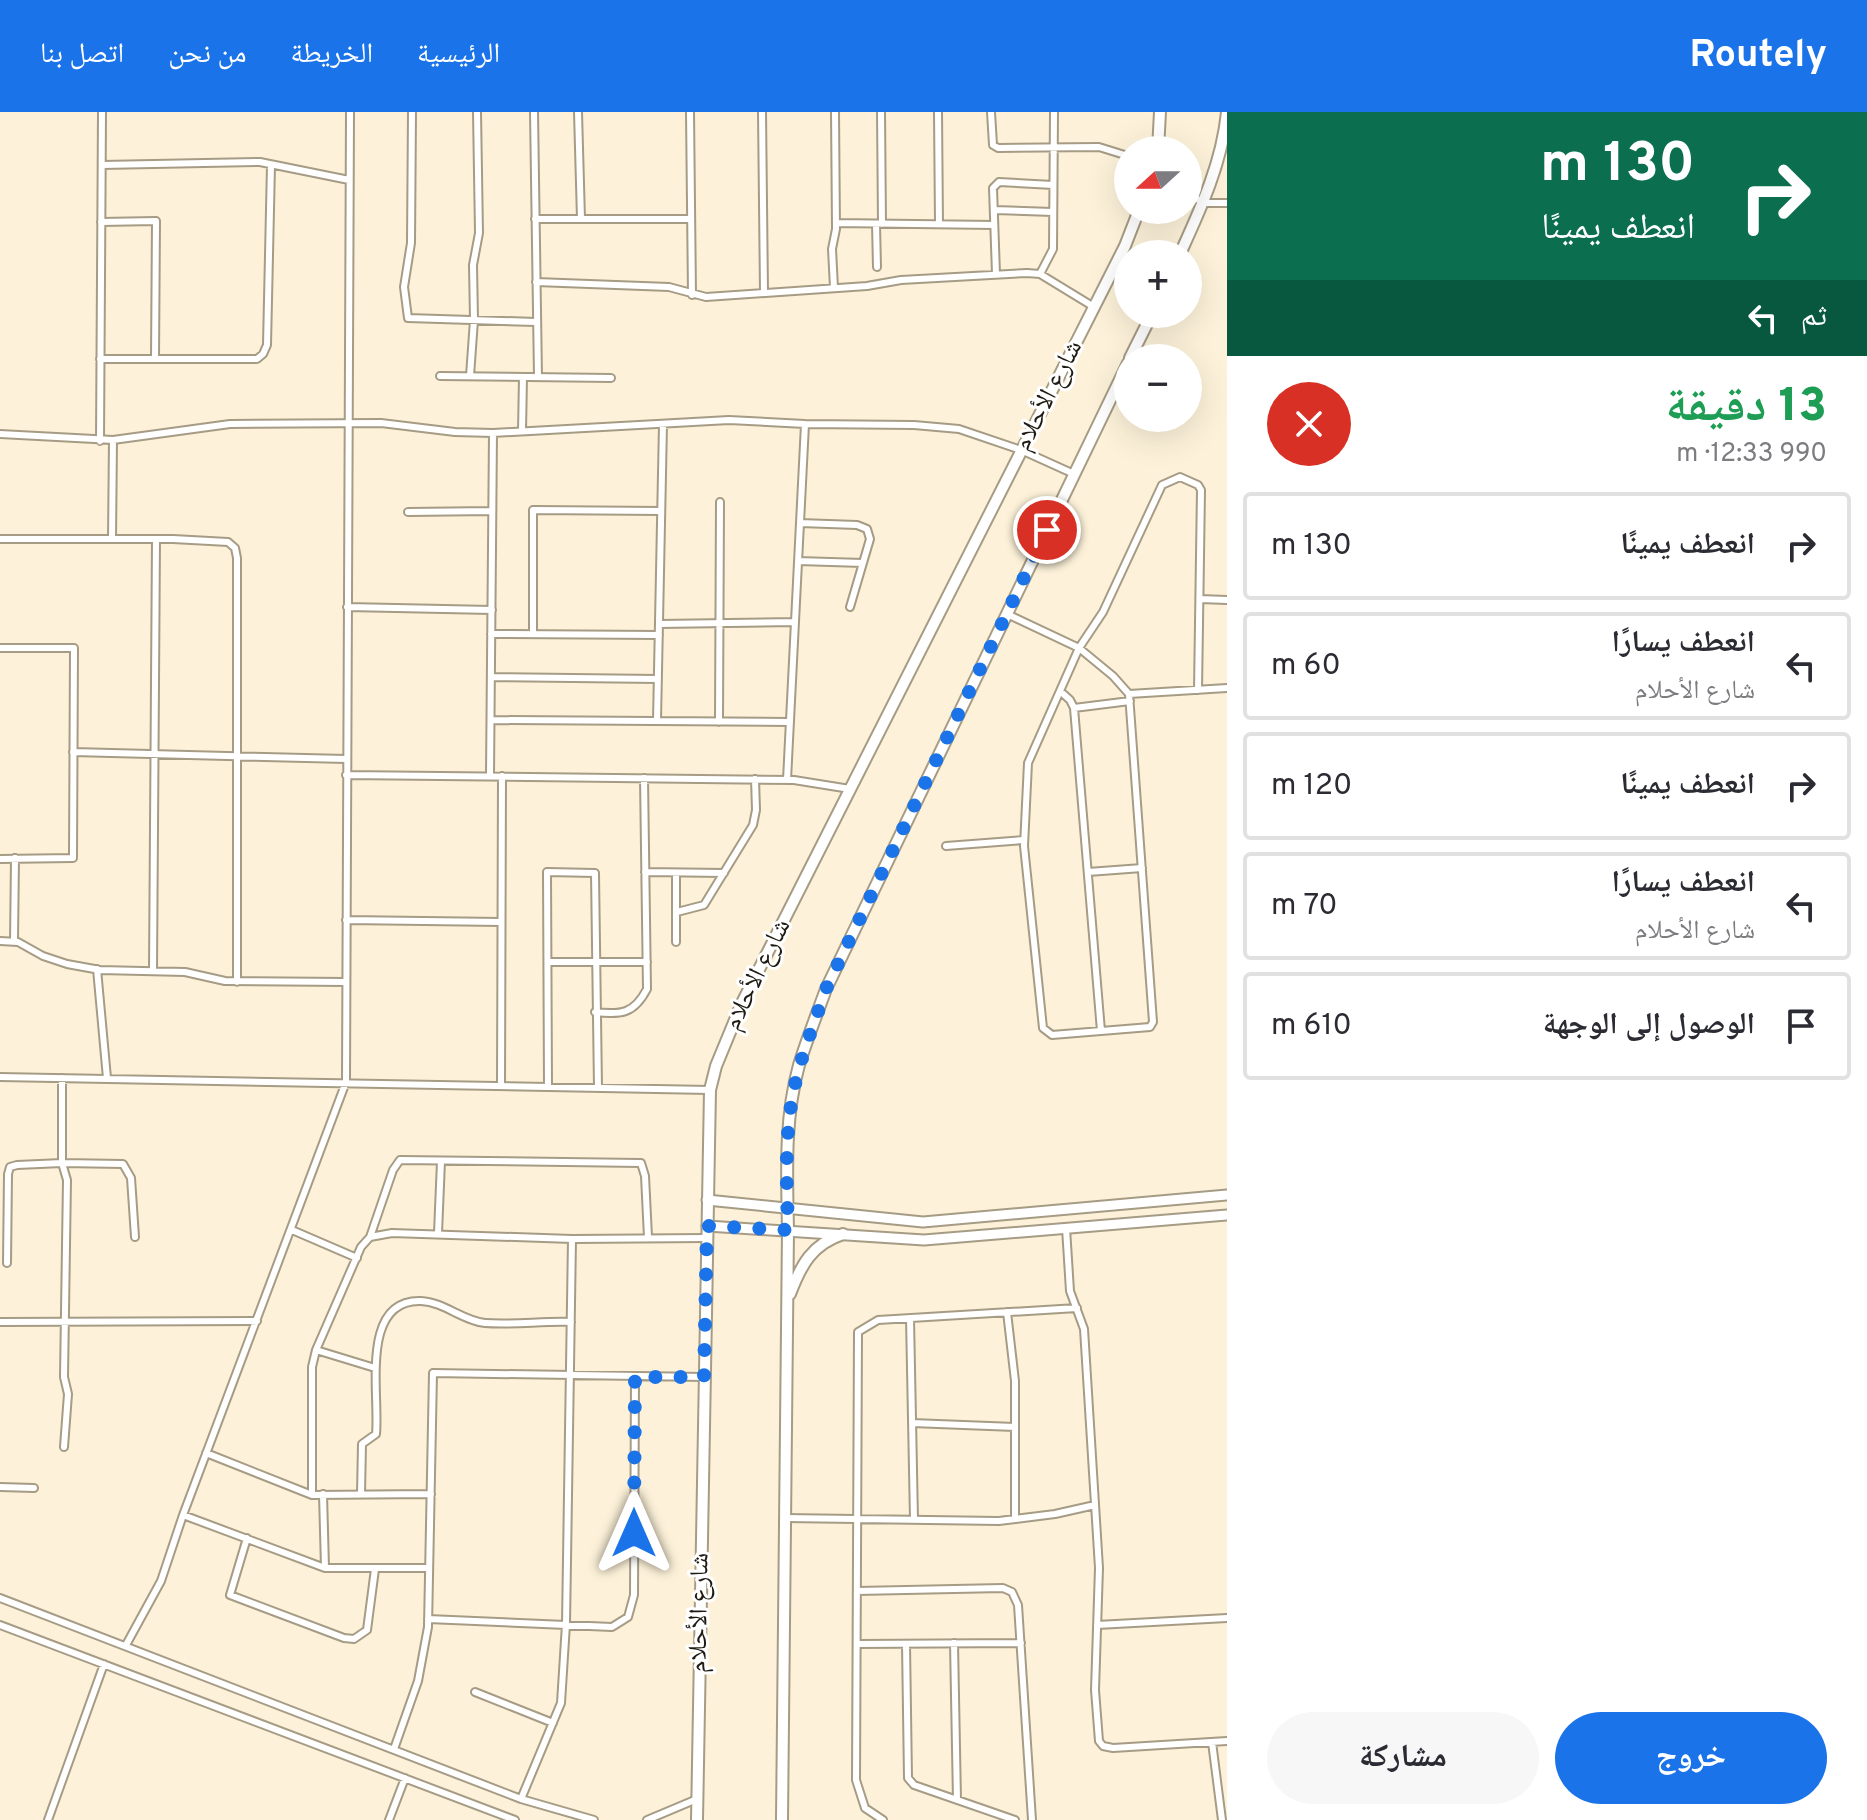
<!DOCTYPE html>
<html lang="ar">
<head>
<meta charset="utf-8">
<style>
  body { margin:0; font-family:Overpass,"Noto Naskh Arabic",sans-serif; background:#f7f7f7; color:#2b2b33; direction:rtl; height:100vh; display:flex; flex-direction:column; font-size:30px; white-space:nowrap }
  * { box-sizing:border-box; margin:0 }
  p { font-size:26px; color:#7c7c81 }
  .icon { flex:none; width:44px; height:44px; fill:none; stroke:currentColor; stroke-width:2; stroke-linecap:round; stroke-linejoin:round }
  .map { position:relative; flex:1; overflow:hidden; direction:ltr }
  .details { display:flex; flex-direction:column; background:#fff; width:640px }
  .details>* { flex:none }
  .guide { background:#0b6e4f; color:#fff; overflow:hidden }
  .needle { width:52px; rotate:249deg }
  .controls { position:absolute; left:1114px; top:24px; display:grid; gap:16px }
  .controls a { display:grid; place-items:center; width:88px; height:88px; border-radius:50%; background:#fff; box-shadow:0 8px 32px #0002; font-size:40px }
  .pin { position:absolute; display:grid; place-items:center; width:68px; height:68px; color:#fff; margin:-34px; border:4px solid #fff; border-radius:50%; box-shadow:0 2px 8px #0007 }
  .me { position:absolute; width:88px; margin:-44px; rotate:0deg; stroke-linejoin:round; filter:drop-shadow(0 0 6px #0008) }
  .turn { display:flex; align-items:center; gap:28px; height:168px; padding:0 40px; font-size:36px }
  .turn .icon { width:104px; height:104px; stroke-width:2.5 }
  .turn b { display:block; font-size:56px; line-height:68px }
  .then { display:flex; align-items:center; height:76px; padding:0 40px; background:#0003; gap:16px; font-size:30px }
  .round { display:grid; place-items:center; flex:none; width:84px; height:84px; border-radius:42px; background:#f7f7f7 }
  .summary { display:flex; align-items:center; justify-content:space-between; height:136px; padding:0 40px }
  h1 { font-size:48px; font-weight:800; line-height:60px; color:#1e9e55 }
  .button { display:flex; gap:16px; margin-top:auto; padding:16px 40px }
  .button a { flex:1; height:92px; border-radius:48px; background:#1a73e8; color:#fff; font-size:32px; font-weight:800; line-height:92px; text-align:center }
  .button a+a { background:#f7f7f7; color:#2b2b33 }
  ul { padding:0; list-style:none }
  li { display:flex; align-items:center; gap:24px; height:108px; margin:0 16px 12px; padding:0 24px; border:4px solid #e1e1e2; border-radius:8px }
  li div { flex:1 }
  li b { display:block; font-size:30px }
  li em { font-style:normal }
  header { display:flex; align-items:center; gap:48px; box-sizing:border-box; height:112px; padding:0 40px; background:#1a73e8; color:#fff }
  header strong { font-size:38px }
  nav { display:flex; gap:44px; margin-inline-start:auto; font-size:28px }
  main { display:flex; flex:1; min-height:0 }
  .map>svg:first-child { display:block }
</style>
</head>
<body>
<header>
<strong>Routely</strong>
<nav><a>الرئيسية</a><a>الخريطة</a><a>من نحن</a><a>اتصل بنا</a></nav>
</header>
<main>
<section class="details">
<div class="guide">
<div class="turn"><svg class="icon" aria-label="right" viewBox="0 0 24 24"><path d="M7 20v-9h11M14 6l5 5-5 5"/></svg><div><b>130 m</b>انعطف يمينًا</div></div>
<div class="then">ثم<svg class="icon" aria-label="left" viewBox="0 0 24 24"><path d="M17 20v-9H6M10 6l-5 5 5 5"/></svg></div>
</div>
<div class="summary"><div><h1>13 دقيقة</h1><p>990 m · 12:33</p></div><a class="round" style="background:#d93025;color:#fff"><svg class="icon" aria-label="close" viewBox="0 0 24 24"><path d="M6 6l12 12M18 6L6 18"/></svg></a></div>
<ul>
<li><svg class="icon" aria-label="right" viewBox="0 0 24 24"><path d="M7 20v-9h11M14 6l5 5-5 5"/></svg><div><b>انعطف يمينًا</b></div><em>130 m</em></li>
<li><svg class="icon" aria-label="left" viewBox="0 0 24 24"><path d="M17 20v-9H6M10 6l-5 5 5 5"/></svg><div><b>انعطف يسارًا</b><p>شارع الأحلام</p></div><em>60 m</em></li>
<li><svg class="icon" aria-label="right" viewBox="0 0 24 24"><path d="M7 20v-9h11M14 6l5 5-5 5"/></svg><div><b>انعطف يمينًا</b></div><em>120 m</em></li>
<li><svg class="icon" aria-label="left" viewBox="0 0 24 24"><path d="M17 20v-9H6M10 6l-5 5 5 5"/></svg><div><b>انعطف يسارًا</b><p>شارع الأحلام</p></div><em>70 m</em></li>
<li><svg class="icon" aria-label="arrive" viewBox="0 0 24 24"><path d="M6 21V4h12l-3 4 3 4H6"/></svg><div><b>الوصول إلى الوجهة</b></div><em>610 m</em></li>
</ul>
<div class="button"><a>خروج</a><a>مشاركة</a></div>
</section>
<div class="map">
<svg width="1227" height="1708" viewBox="0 0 1227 1708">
  <rect width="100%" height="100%" fill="#fdf2d9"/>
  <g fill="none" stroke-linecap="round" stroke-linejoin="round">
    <g stroke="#a69b84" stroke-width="10">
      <path id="minor" d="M412,0L411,131L404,175L408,206L536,210
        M534,0L538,265
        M578,0L581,107
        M690,0L692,183
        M762,0L764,181
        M881,0L882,112
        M938,0L939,112
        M991,0L993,33L998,36L1099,35L1128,44
        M102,53L260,50L349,68
        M1188,82L1204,91H1227
        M994,98L1053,100
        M535,107H691
        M101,110L156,109L155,247
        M836,111L994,113
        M876,112L877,155
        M996,162L993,76L999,70L1053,73
        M1040,162L1053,137L1054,0
        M536,170L669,175L706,185L867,174L901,168L1027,161L1040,162L1094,195
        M834,176L832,137L836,117L835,0
        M100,247H257L263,242L267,233L271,53
        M440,264L611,266
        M470,264L474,208L473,153L479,121L477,0
        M522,319L523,265
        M0,322L113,328L230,312L381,311L455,320L493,321L729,308L805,312L914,313L959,317L1021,338L1074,362
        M100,329L102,0
        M408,400L492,399
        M800,411L857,413L867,417L870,427L850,495
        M0,427H173L228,430L235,436L237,446V870
        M112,427L113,328
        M798,449L863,451
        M1200,487L1227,488
        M347,495L492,498
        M1007,502L1079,536L1113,564L1129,582L1153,910L1150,915L1052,923L1043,916L1024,734L1028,651L1079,536L1103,500L1162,373L1180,365L1198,373L1201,378L1198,578
        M659,512L795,510
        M491,522L659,523
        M533,522V398L661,399
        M0,536H74L73,746L0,747
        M491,565L658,567
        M1060,579L1070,588L1074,596L1101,919
        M1129,582L1227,576
        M1074,596L1130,589
        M491,608L790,610
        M657,609L663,312
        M719,610L720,390
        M73,640L346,647
        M346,663L794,668L850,677
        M490,664L493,321
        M787,668L805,312
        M946,734L1024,728
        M645,760L724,761
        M1088,760L1142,756
        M677,800L704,793L753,713L756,698L755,667
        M346,808L501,810
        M0,829L18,830L43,844L67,852L100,858L185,860L225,869L346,870
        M14,829L15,746
        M676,830V761
        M548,850H647
        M97,857L107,966
        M153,859L156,427
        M595,900C621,903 634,902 647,877L644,666
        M0,965L710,978
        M62,966V1051L67,1068L64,1265L68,1282L64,1335
        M501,974L502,664
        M548,975L547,760L595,761L598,976
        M1066,1116L1070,1179L1084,1217L1099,1456L1095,1578L1099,1629L1103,1634L1113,1636L1227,1629
        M292,1118L357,1146
        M438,1121L441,1049
        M370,1125L393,1058L400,1048L641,1051L645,1064L648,1125
        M7,1151L8,1062L10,1055L17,1053L62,1051L123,1052L131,1066L135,1125
        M1007,1200L1015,1269V1406
        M910,1206L914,1408
        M0,1210L257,1209
        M316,1238L375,1256
        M912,1311L1015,1315
        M206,1341L312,1383L431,1382
        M0,1375L34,1376
        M323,1382L325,1456
        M361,1382L362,1332L376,1322C380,1283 359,1187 421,1189C444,1190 463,1209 485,1211C513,1213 543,1209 571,1210
        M312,1383V1255L316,1238L361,1135L370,1125L392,1121L572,1127L706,1126
        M183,1403L325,1456H428
        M785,1406L999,1409L1055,1402L1095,1393
        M247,1426L230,1483L344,1526L354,1527L367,1518L375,1457
        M857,1479L1003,1476L1012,1480L1018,1493L1032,1708
        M0,1486L521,1687L594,1708
        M428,1507L612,1515L628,1505L634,1483L635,1265
        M0,1513L515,1708
        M1097,1513L1227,1506
        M954,1531L957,1688
        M857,1532L1021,1531
        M906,1532L908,1666L914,1673L1015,1708
        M126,1533L161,1469L183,1403L346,970L350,0
        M475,1580L553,1611
        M1212,1630L1222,1708
        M394,1637L418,1569L428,1515L433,1261L704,1265
        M521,1687L561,1591L566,1512L572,1127
        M48,1708L104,1552
        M389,1708L405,1666
        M647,1708L697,1687
        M883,1708L865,1696L856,1668L858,1220L878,1208L1077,1196"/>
    </g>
    <g stroke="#a69b84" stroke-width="13">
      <path id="secondary" d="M707,1088L923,1110L1227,1083
        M707,1114L924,1128L1227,1103"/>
    </g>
    <g stroke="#a69b84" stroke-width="14">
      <path id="primary" d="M1158,38L1160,0
        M1180,142C1201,96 1222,51 1227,0
        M1130,246L1152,202
        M790,1182C801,1153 812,1132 843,1122
        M697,1708L710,978L716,954L742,891L1125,134L1139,98
        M782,1708L788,1118C787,1062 784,1007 799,953C807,927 817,902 826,877L1128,251"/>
    </g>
    <use href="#minor" stroke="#fff" stroke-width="6"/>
    <use href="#secondary" stroke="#fff" stroke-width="9"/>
    <use href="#primary" stroke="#fff" stroke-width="10"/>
  </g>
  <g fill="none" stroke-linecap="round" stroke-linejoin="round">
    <path stroke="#1a73e8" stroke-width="14" stroke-dasharray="0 25.2" d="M634,1421L635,1265H704L707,1114L788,1118C787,1078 785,1040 790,1001C795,958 812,918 826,877L1047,418"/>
  </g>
  <g text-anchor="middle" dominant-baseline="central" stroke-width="6" stroke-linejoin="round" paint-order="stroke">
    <g font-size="26" fill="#1f1b12" stroke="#fff">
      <text transform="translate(1049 284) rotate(-63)">شارع الأحلام</text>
      <text transform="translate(758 863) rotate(-64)">شارع الأحلام</text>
      <text transform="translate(700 1501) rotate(-89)">شارع الأحلام</text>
    </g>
  </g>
</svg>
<div class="controls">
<a><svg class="needle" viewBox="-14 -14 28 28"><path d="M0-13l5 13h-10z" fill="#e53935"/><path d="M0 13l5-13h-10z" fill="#7c7c81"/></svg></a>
<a>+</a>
<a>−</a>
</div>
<div class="pin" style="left:1047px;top:418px;background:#d93025"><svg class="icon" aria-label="arrive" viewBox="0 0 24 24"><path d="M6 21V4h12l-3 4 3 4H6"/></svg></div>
<svg class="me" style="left:634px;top:1421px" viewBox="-20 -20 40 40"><path d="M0-17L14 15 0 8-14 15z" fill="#1a73e8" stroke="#fff" stroke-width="4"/></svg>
</div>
</main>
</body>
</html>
